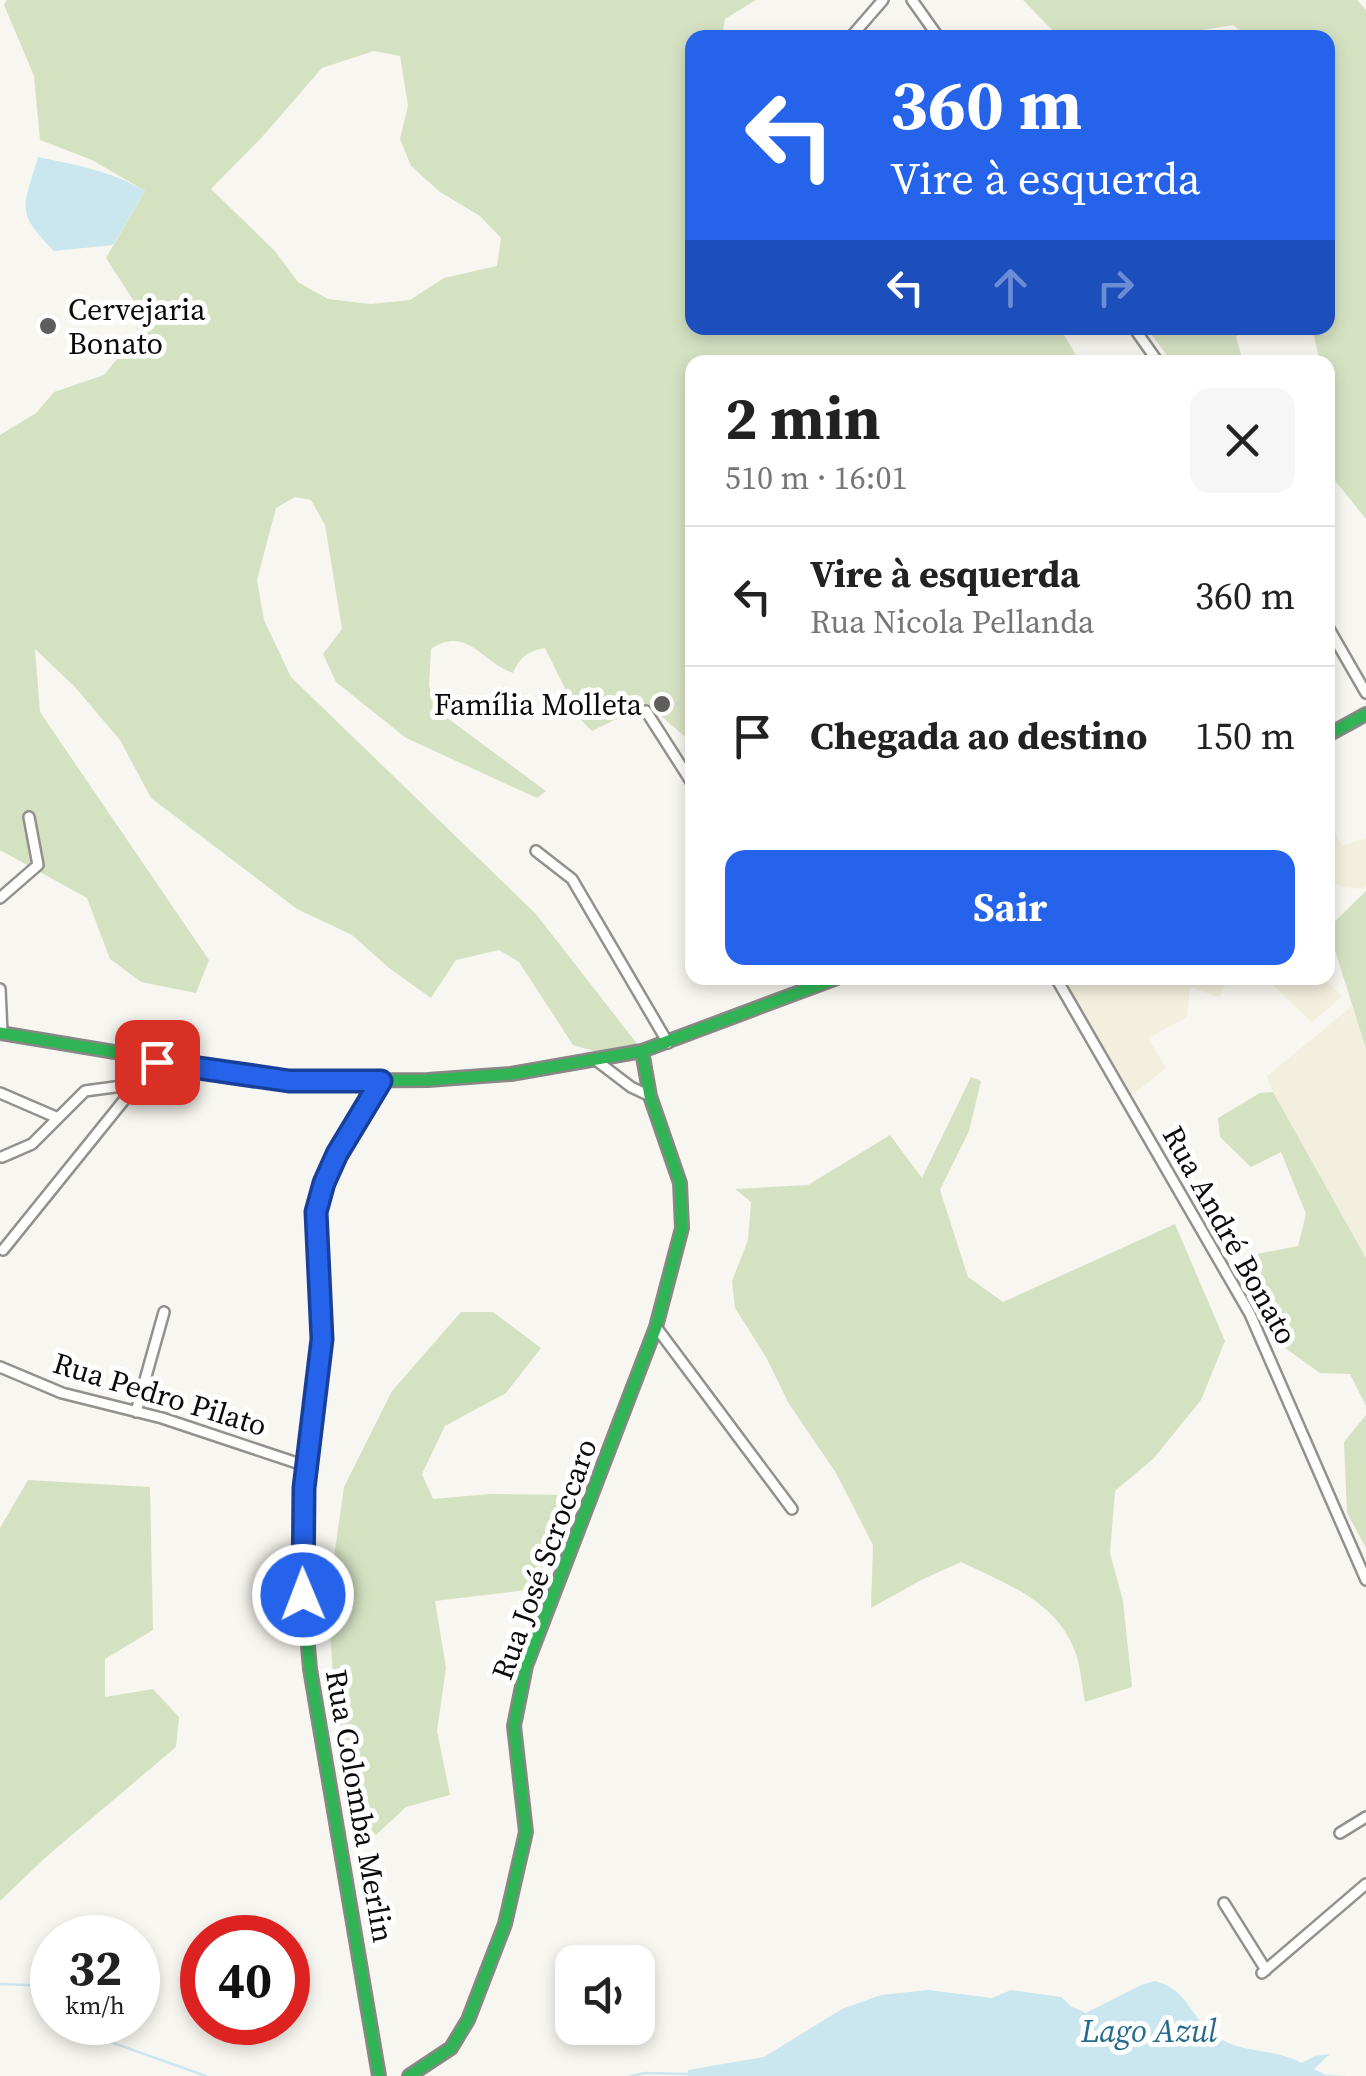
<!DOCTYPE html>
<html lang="pt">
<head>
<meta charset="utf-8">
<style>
  body { margin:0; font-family:"Source Serif 4",serif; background:#f6f6f6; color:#222; height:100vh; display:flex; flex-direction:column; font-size:38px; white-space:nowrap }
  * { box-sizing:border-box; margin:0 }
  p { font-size:32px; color:#767676 }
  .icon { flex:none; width:55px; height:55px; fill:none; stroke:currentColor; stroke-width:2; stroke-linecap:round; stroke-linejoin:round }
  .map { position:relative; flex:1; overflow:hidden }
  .panel { position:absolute; left:685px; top:355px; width:650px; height:630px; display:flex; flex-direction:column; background:#fff; border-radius:20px; box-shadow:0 5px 15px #0003 }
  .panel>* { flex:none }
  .banner { position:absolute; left:685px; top:30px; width:650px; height:305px; border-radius:20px; box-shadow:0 5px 15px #0003; background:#2563eb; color:#fff; overflow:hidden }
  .buttons { position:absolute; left:555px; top:1945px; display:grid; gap:20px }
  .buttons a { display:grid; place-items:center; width:100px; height:100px; border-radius:20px; background:#fff; box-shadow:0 5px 15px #0003; font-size:50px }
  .speed { position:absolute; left:30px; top:1915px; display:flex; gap:20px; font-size:50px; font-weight:700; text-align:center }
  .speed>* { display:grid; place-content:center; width:130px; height:130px; border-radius:50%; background:#fff; box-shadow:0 5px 15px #0003; line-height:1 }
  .speed small { font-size:25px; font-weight:400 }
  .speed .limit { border:15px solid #d22; background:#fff; color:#111 }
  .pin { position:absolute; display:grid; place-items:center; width:85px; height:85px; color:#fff; margin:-42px; border-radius:20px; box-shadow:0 5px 15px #0006 }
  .me { position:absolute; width:110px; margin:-55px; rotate:359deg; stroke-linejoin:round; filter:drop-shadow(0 0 8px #0008) }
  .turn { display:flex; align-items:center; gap:35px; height:210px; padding:0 40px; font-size:45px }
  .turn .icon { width:130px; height:130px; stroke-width:2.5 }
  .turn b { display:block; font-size:70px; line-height:85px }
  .lanes { display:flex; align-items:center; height:95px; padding:0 40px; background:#0003; justify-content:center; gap:50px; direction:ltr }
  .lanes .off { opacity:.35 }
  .round { display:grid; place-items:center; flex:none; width:105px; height:105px; border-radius:20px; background:#f6f6f6 }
  .headline { display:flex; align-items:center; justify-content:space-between; height:170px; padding:0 40px }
  h1 { font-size:60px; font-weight:700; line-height:75px }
  .primary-button { display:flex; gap:20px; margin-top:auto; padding:20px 40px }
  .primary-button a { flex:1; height:115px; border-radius:20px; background:#2563eb; color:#fff; font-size:40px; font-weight:700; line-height:115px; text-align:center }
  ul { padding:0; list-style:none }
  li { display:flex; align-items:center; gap:30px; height:140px; padding:0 40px; border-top:2px solid #e0e0e0 }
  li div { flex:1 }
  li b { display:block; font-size:38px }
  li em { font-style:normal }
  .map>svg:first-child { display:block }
</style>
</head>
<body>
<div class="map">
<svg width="1366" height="2076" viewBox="0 0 1366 2076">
  <rect width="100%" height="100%" fill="#f8f6f0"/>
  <path fill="#f3efde" d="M1328,817L1342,846L1366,838V885L1362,889L1342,887L1328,880Z
    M1064,978H1229L1219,997L1190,987L1187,1017L1148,1038L1166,1068L1130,1097Z
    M1266,978H1324L1342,996L1312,1023Z
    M1352,1006L1366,1049V1258L1273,1092L1267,1076Z"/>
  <path fill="#d5e2c2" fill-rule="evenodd" d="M7,0H756L725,19L722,37L692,38V328H1060L1080,362H692V739L690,741L647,704L592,731L580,719L545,648C528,651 520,657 513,673C481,662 467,625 431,649L429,685L435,709L546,791L537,798L406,738L336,682L323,654L342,629L325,525L311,500L295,497L276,508L257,580L264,620L291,677L536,914L638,1045L604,1054L573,1045L519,962L499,950L456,960L431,998L389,968L352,935L297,909L151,798L120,740L74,686L35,649L40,712L209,960L196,993L141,982L110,959L87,898L0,850V435L36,413L54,392L104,375L138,333L135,303L106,258L145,191L92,160L40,140L34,76L4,5ZM374,51L400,56L408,106L400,139L411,166L440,192L480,216L501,238L497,266L444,278L410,300L371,304L328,299L298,282L275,251L211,189L263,136L322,68Z
    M1023,0H1357L1366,10V519L1328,472V362H1320L1312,328H1328V38L1247,37L1233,25L1159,37H1059Z
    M1159,328H1250L1236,336L1243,362H1172L1151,334Z
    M1366,891V1049L1328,928Z
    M971,1077L981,1081L969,1131L940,1190L968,1277L1003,1302L1175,1224L1225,1341L1201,1400L1154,1458L1115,1491L1110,1553L1123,1601L1132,1687L1085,1702C1082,1687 1081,1669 1076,1654C1058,1602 1007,1584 961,1562L921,1580L871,1608L873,1545L836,1473L789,1404L766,1357L735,1308L732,1281L748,1240L751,1202L735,1189L808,1185L890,1135L922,1178Z
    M1273,1092L1366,1258V1406L1350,1374L1320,1373L1278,1343L1248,1281L1257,1254L1298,1246L1306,1214L1281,1152L1251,1167L1220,1137L1218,1118L1260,1093Z
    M461,1312H493L541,1348L506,1393L445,1426L422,1474L433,1499L490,1494L582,1495L543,1588L435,1601L446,1668L437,1731L450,1795L406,1807L376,1835L350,1807L335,1707L328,1599L344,1487L392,1391Z
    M1366,1415V1548L1347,1513L1344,1442Z
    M28,1480L150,1487L153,1630L105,1659V1697L153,1689L179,1717L176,1747L46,1857L0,1901V1528Z"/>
  <path fill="#cae6ee" d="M38,157C77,165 111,171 145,191L113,245L54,251C15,211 23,209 38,157Z
    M1155,1981C1189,1990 1188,2014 1212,2033C1238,2055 1274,2047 1302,2063L1315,2056L1330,2054L1314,2069L1326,2075L1347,2076H688V2070L764,2057L842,2009L881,1995L928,1990L992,1998L1011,1990L1061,1997L1072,2007L1086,2013L1141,1985Z"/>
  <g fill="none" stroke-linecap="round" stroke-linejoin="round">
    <path stroke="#cae6ee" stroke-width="2.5" d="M0,1984L52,1986
      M88,2022L85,2033L206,2076
      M631,2076L645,2073L688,2074"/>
    <g stroke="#92918e" stroke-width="14">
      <path id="street" d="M912,0L939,38
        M850,38L883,0
        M1134,328L1158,362
        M1328,627L1366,693
        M646,711L692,783
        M536,851L572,879L668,1043
        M0,898L38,865L29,817
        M1056,978L1250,1314L1366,1580
        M0,989L2,1033
        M597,1061L631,1087L650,1096
        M0,1093L58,1118
        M2,1157L32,1144L85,1091L137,1084L157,1062
        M3,1250L137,1084
        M656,1327L792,1509
        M0,1367L62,1393L162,1418L306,1466
        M136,1412L164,1312
        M1340,1833L1366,1817
        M1224,1903L1266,1970
        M1262,1973L1366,1884"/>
    </g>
    <g stroke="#888785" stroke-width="16">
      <path id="fast" d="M1328,735L1366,714
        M0,1033L289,1081L428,1080L511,1074L642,1051L837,978
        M379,2076L310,1669L301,1567L304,1488L322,1339L316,1212L337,1153L381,1081
        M409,2076L451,2048L468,2020L505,1924L526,1832L514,1726L526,1666L656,1327L682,1228L680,1183L650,1096L642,1051"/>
    </g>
    <use href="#street" stroke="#fefefd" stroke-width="9"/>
    <use href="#fast" stroke="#30b455" stroke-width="11"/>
  </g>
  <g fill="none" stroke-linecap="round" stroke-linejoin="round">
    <g stroke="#184099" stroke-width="25">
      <path id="route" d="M157,1062L289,1081H381L337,1154L324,1183L316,1212L322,1339L304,1488L303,1595"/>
    </g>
    <use href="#route" stroke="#2563eb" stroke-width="18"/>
  </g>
  <g fill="#5e5d5b" stroke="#fff" stroke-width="4">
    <circle cx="48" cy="326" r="10"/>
    <circle cx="662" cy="704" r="10"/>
  </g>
  <g text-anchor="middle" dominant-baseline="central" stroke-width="10" stroke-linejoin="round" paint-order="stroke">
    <g font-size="30" fill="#0b0b0b" stroke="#fff" text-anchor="start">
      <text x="68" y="309">Cervejaria<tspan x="68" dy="34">Bonato</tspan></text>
      <text x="642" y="704" text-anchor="end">Família Molleta</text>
    </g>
    <g font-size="30" fill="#0b0b0b" stroke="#fff">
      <text transform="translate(1230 1235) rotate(61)">Rua André Bonato</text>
      <text transform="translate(160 1394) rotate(17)">Rua Pedro Pilato</text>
      <text transform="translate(544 1559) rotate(-70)">Rua José Scroccaro</text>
      <text transform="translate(360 1806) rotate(80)">Rua Colomba Merlin</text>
    </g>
    <g font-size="32" font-style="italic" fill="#266a8c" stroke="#fff">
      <text x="1149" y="2031">Lago Azul</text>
    </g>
  </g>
</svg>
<div class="buttons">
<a><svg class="icon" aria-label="sound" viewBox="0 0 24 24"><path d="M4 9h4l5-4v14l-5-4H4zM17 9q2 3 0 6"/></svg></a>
</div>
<div class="speed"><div>32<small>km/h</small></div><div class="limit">40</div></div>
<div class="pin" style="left:157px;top:1062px;background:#d93025"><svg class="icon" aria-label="arrive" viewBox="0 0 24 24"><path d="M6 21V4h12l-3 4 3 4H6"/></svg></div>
<svg class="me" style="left:303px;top:1595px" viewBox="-20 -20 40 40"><circle r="17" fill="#2563eb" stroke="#fff" stroke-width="3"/><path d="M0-11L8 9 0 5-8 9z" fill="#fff"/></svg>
<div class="banner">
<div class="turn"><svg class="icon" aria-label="left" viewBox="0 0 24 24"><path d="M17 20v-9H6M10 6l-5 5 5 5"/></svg><div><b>360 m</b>Vire à esquerda</div></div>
<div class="lanes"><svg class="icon" aria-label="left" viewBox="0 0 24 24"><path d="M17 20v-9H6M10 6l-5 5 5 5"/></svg><svg class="icon off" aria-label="ahead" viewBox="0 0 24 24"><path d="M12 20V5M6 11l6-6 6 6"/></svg><svg class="icon off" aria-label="right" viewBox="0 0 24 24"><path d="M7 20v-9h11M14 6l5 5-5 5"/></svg></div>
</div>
<section class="panel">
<div class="headline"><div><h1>2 min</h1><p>510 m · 16:01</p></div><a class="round"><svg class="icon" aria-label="close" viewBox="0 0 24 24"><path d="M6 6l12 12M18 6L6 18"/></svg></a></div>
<ul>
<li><svg class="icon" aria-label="left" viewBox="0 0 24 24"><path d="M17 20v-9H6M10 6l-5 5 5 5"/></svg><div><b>Vire à esquerda</b><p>Rua Nicola Pellanda</p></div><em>360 m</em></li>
<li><svg class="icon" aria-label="arrive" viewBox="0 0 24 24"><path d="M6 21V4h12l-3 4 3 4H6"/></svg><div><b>Chegada ao destino</b></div><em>150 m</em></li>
</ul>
<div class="primary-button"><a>Sair</a></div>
</section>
</div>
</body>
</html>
